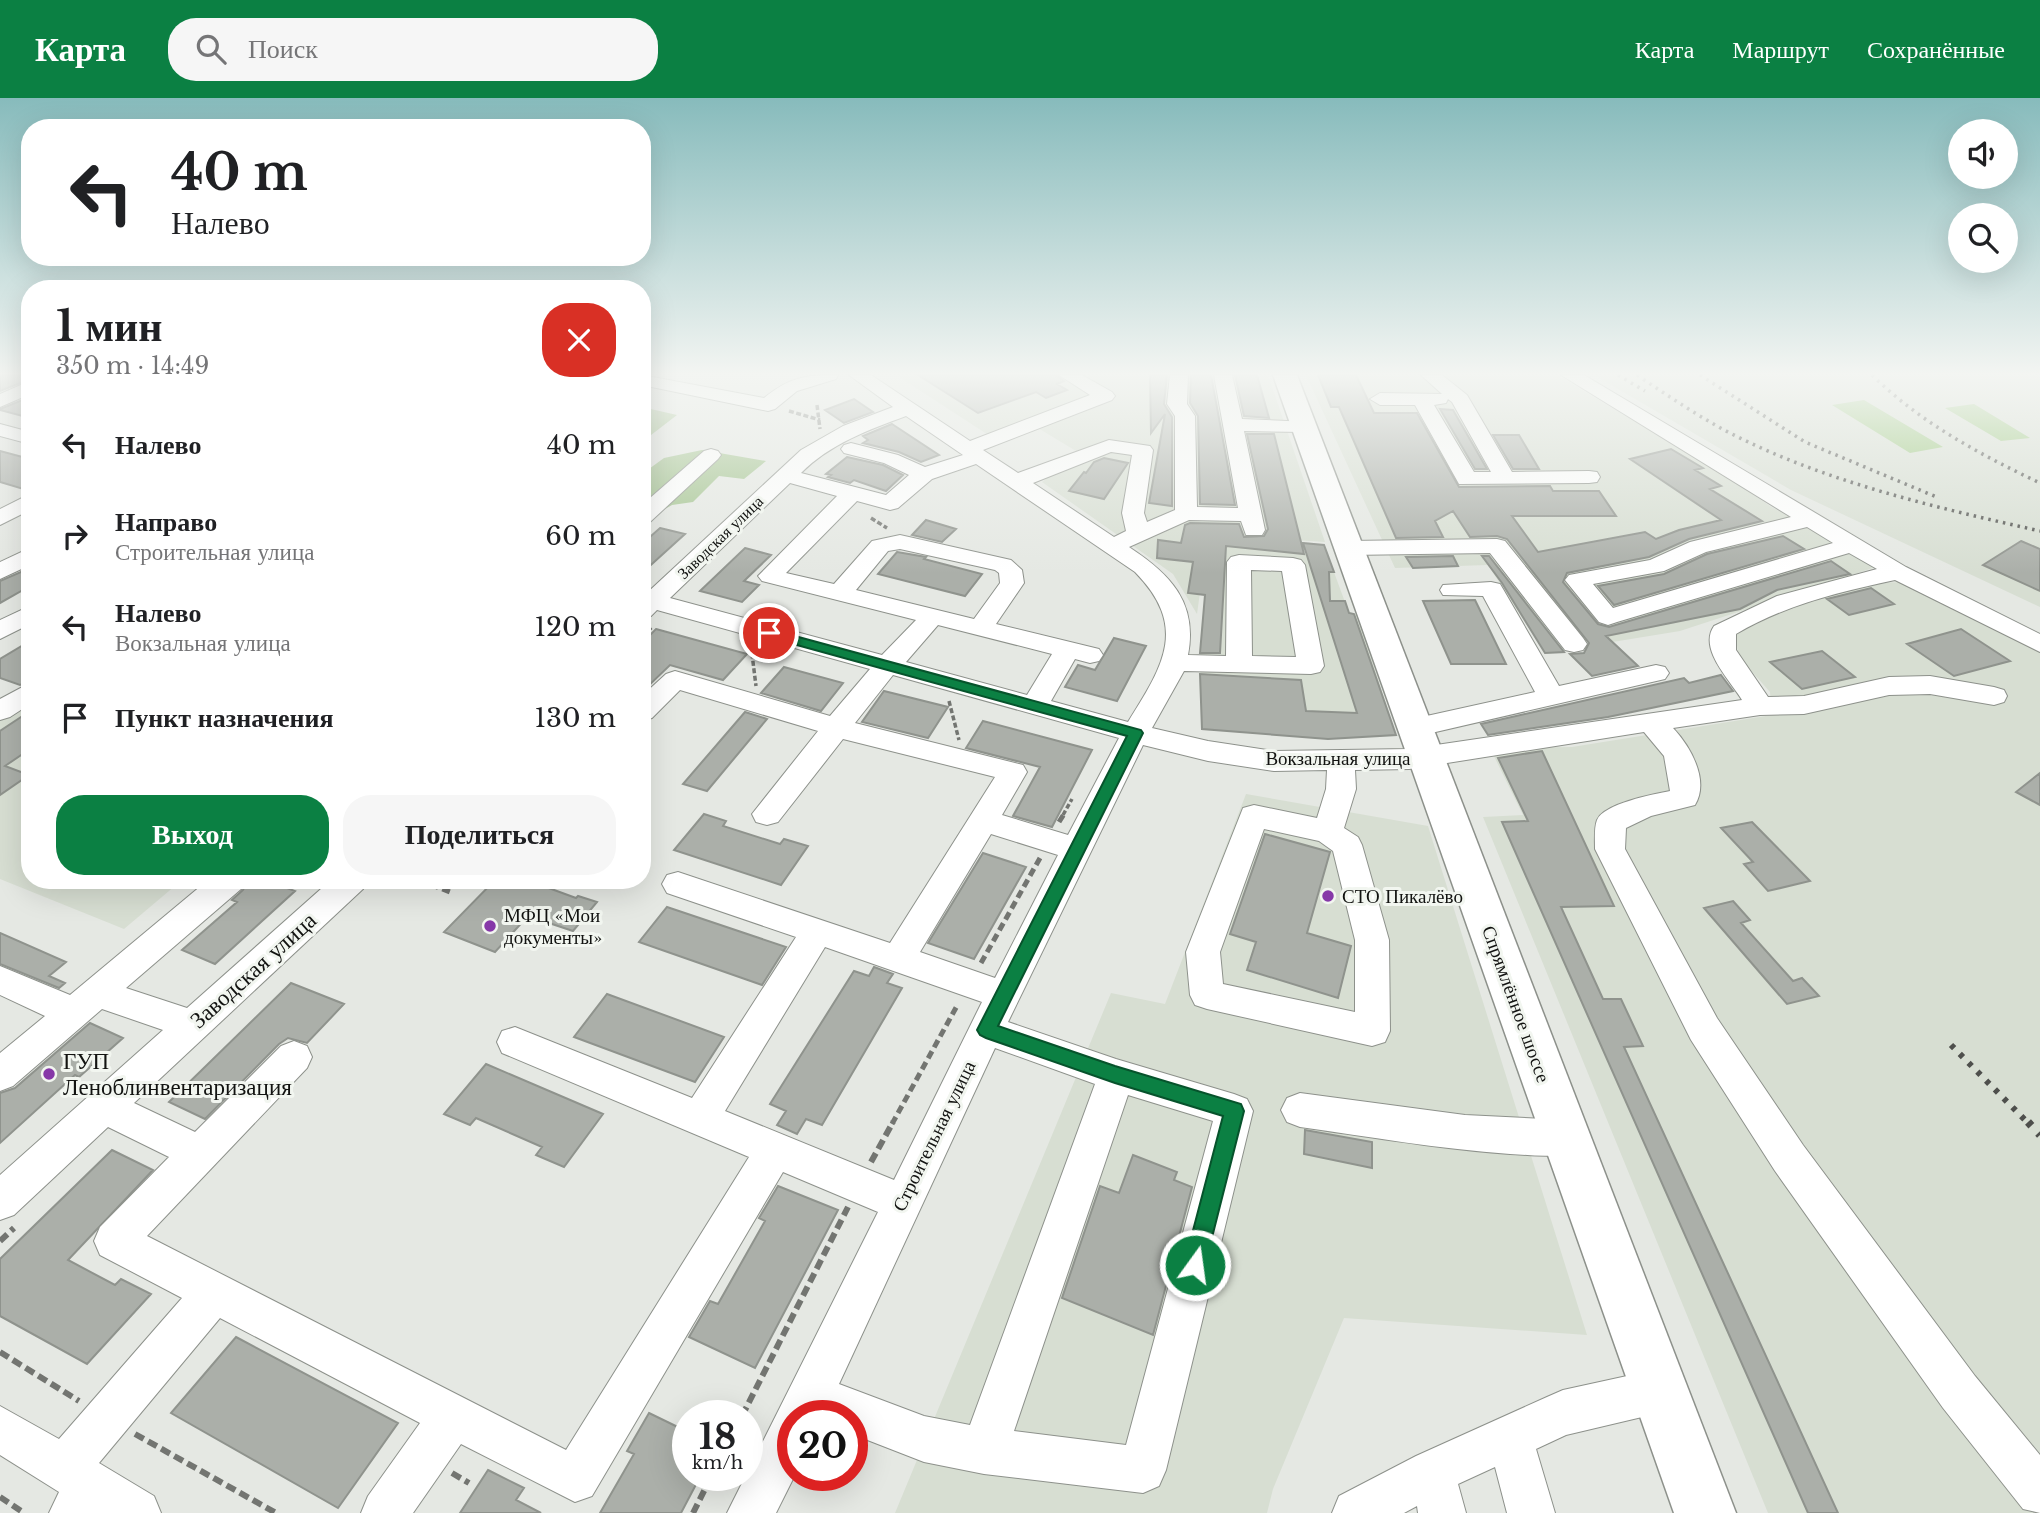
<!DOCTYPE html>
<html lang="ru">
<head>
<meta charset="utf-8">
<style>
  body { margin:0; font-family:"Libre Baskerville",serif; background:#f6f6f6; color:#202124; height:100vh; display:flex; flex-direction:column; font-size:26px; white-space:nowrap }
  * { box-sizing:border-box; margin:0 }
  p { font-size:23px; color:#757577 }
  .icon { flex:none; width:38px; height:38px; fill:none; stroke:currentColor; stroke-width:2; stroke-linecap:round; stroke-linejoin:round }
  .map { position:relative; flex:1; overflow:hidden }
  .side { position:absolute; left:21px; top:182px; width:630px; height:609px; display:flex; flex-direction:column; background:#fff; border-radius:28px; box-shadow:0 7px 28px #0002 }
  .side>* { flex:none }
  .hud { position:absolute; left:21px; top:21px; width:630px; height:147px; border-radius:28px; box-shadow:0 7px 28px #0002; background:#fff; color:#202124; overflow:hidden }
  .fabs { position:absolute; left:1948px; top:21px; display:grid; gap:14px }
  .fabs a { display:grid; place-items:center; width:70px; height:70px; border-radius:50%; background:#fff; box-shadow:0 7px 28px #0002; font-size:35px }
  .speed { position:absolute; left:672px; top:1302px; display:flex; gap:14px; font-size:35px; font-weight:700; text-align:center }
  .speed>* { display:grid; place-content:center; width:91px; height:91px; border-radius:50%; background:#fff; box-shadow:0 7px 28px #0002; line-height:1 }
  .speed small { font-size:18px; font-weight:400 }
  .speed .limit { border:10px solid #d22; background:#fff; color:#111 }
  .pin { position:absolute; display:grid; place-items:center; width:60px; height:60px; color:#fff; margin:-30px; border:4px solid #fff; border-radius:50%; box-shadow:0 2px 7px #0007 }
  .me { position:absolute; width:77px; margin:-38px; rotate:14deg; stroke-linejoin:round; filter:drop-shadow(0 0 5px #0008) }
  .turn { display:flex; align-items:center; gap:24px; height:147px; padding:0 35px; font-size:32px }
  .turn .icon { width:91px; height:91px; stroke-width:2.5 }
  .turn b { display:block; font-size:49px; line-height:60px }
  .round { display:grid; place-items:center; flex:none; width:74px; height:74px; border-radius:28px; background:#f6f6f6 }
  .overview { display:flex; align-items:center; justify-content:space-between; height:119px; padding:0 35px }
  h1 { font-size:42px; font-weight:800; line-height:52px }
  .button { display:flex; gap:14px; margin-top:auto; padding:14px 35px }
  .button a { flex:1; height:80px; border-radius:28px; background:#0b8043; color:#fff; font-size:28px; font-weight:800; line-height:80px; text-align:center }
  .button a+a { background:#f6f6f6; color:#202124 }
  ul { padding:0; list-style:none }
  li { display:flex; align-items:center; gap:21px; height:91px; padding:0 35px }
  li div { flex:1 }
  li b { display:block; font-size:26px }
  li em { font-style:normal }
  header { display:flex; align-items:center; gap:42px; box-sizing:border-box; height:98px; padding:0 35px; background:#0b8043; color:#fff }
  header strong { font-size:33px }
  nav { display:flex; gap:38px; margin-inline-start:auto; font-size:24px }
  .search { width:490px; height:63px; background:#f6f6f6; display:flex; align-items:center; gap:18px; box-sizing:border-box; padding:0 24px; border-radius:28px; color:#757577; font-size:26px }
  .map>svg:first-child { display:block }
</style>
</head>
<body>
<header>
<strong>Карта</strong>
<div class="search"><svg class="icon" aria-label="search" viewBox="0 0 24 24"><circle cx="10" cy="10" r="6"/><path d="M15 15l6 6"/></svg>Поиск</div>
<nav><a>Карта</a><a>Маршрут</a><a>Сохранённые</a></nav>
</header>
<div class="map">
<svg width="2040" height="1415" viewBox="0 0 2040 1415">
  <rect width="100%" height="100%" fill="#e5e8e3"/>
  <path fill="#d7ded2" d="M896,277H1268L1325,444L1208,436L1197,516L1173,476L1042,384L1084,351L1076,353L1038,330L993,340Z
    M1306,277H1557L1723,376L1770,408L1876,469L1680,533L1545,555L1488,467L1395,470Z
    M1594,277H2040V509L1791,392Z
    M1211,437L1324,447L1349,515L1357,516L1396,637L1328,641L1202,631L1200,560Z
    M1903,484L2040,552V1415H1768L1483,719L1523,717L1490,650L1572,649L1772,617L1770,594L1738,558L1736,536L1755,524L1829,496L1876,485Z
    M30,601V782H182L124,831L0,781V621Z
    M1246,696L1428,728L1587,1237L1344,1220L1273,1391L1267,1415H895L1111,895L1165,906Z"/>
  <path fill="#a1c28c" d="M642,309L677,317L642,344Z
    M702,352L766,363L744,381L719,378L693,404L672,407L642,424V376L664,360Z"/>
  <path fill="#97c679" d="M1864,302L1943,349L1910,355L1832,307Z
    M1974,306L2030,340L2001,343L1945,310Z"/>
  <path fill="#abafa9" stroke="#8f938d" stroke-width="2" d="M0,277H30V281L0,293Z
    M918,277H1056L1064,283L1057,286L1067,292L1046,300L1036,294L978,315Z
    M1150,277H1167L1164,306L1172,319V408L1149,405L1165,316L1151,335Z
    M1191,277H1211L1235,407L1200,406L1198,318L1190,305Z
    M1235,277H1257L1269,320L1244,318Z
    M1318,277H1356L1374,315H1417L1459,389L1550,388L1553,393H1599L1616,418H1512L1538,454L1645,434L1656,441L1679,432L1721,422L1630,361L1671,351L1703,370L1695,372L1721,388L1710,391L1762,423L1689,441L1649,459L1567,475L1563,484L1598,526L1609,529L1831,463L1850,476L1777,492L1740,511L1606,538L1638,568L1592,578L1570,556L1584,555L1589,545L1507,441L1497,438L1470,439L1453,413L1435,423L1443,439L1396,440L1339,309H1331Z
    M30,299V320L0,312V311Z
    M854,301L873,314L844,325L825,312Z
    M1440,311L1453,312L1487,371H1475Z
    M892,326L939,357L921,364L899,354L863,345L868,342L863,338Z
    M1247,336H1274L1304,456L1226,448L1220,555H1200L1205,497L1188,495L1193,464L1157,460L1158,442L1181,445L1185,427L1190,425L1239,426L1244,439L1264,438L1268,431Z
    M1493,337H1519L1539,371H1513Z
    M0,353L30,361V393L0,384Z
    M847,359L883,367L903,377L886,393L854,382L850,385L828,379L831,377L826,376Z
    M1104,360L1128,365L1104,401L1069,393L1084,374L1086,375L1094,364Z
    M926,422L956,431L942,444L912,437Z
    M660,430L685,436L642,475V446Z
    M1783,438L1804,451L1614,507L1598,488L1664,476L1707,456Z
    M2021,443L2040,451V493L1983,467Z
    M1303,445L1324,447L1334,474H1329L1330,503H1345L1349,515L1354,516L1396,637L1328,641L1202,631L1200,576L1301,582L1306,613L1357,615Z
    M745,450L771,457L744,483L759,487L742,504L700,493Z
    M897,454L926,459L924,461L982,476L965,498L878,476Z
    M1453,458L1458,468L1413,470L1406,459Z
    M1482,458H1489L1564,554L1545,555L1502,485Z
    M30,470V488L0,505V483Z
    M1871,490L1894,506L1849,517L1827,501Z
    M1475,502L1506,566H1451L1423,503Z
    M656,531L747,556L723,582L670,567L642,594V545Z
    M1961,531L2010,563L1954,578L1907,546Z
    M1114,540L1146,548L1117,603L1065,589L1078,567L1095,572Z
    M30,543V583L20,587L0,580V561Z
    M1822,553L1855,579L1802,591L1770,564Z
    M784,569L843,585L821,613L761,595Z
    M1721,577L1733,593L1608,619L1488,637L1481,626L1684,580L1689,585Z
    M884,593L948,609L928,640L862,624Z
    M30,613V651L5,668L29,677L0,697V633Z
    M745,614L767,621L707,693L683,686Z
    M983,623L1092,652L1052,729L1013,718L1040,669L966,650Z
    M1542,653L1614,808L1561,809L1603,901H1621L1643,948L1624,949L1838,1415H1808L1502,724L1528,723L1498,660Z
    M2040,675V707L2016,694Z
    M704,716L726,723L723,728L780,746L784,741L808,748L781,787L674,752Z
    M1752,724L1810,783L1768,793L1744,766L1753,764L1721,730Z
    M1265,736L1330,754L1307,835L1351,848L1338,900L1247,872L1256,844L1230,836Z
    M983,755L1026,769L974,861L928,845Z
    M248,782H266L295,793L215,866L182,852L237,804L232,802L243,792Z
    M495,782H527L576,800L578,798L597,804L573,833L528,818L495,854L444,834Z
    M1733,803L1750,822L1741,825L1793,883L1802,880L1819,898L1787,906L1704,810Z
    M667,809L786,849L762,887L639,844Z
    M0,835L66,864L49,878L65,885L59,890L0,866Z
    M874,869L893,876L887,885L902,890L822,1027L806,1021L797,1036L777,1027L786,1013L770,1006L854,873L869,878Z
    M291,885L344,906L307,945L288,940L279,946L205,1021L169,1004Z
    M607,896L724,939L695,984L574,939Z
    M90,925L123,940L79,979L75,977L0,1045V995L15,990Z
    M486,966L603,1016L564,1069L536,1057L542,1049L476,1020L470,1027L444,1016Z
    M1305,1032L1372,1044V1070L1304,1056Z
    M112,1052L153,1072L68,1162L115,1187L121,1181L151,1196L87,1266L0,1218V1161Z
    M1133,1057L1177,1074L1174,1082L1192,1089L1153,1237L1062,1200L1100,1088L1119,1095Z
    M778,1088L838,1112L755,1270L689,1239L710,1203L718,1206L765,1123L759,1120Z
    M236,1239L398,1325L338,1410L171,1315Z
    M649,1315L688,1334V1377H701L681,1415H600L634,1356L627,1353Z
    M488,1372L524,1390L516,1402L541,1415H460Z"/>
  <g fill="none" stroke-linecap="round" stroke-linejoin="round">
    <g stroke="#8d918b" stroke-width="2">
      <path id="minor" d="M642,277L764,300C790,279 805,277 838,277L836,281L797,293L775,311L768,313L642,287Z
        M849,277H871L970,343L1090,297L1059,277H1082L1112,294L1115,298L1112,302L983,352L1018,375L1109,342L1150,348L1153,352L1144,415L1147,424L1175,412V318L1167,306L1170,277H1188L1187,306L1195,318L1197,409L1238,410L1214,277H1232L1242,321L1310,324L1313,328L1310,332L1303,334L1244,333L1265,432L1262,437H1246L1241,423L1189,422L1129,449C1170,476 1198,504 1188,557L1226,558L1227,464L1231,459L1239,457L1293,460L1301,462L1305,467L1324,568L1320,574L1311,576L1184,573L1152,630L1208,643L1274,653L1409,651L1742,602C1730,582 1698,551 1714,528L1777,498L1877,471L1849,455L1617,524L1608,527L1599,524L1565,482L1569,477L1650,462L1690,444L1791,419L1561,277H1584L1906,469L2040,536V554L1895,482C1839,494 1785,507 1736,536V552L1768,599L1804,598L1889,579L1930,578L1994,589L2004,592L2007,598L2004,604L1994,607L1930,596L1889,597L1804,616L1760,617L1673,630C1690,648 1710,682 1695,707L1651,718L1626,730L1625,751L1717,920L1803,1047L1975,1278L2040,1357V1415L2023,1411L1943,1310L1775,1073L1691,942L1595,751C1595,742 1594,730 1597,722C1603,706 1654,696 1670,693L1664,658L1644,634L1409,671L1355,672L1356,691L1344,730L1358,739L1362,747L1389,842L1390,933L1385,944L1372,948L1207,911L1195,907L1190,897L1186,854L1243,710L1254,707L1317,720L1326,691L1327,672L1274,673L1208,663L1143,647L1008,924L1116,961L1234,996L1247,1001L1253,1013L1166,1372L1159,1388L1143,1395L984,1376L924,1364L852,1336V1318H793L795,1377L776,1415H727L878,1114L783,1074L592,1398L575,1404L461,1346L413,1415H361L368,1398L420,1325L220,1220L99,1365L154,1398L161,1415H49L59,1394L0,1357V1308L59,1341L182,1200L100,1157L94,1143L100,1129L169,1059L108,1029L14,1117L0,1122V1077L163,932L102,911L13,988L0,993V955L45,918L0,897V868L70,897L208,782H246L241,791L126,890L187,910L331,782H368L363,791L134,1005L195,1034L281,948L294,943L307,948L312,959L307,970L147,1138L566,1352L749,1059L502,955L497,944L502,933L515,929L692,1000L796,839L667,795L662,786L667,777L678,774L890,845L995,679L843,641L778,724L767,727L756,724L752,716L818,633L680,592L652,620L642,623V598L666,576L675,573L830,618L870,571L657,512L651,518L642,520V493L648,494L801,352L843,328L893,309ZM906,318L963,357L925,369L898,357L851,345L844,347L841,351L844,355L884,365L909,377L886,397L801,375C830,346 868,332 906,318ZM1111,354L1132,357L1122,415L1126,433L1114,439L1033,385ZM976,366L1135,474C1189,529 1163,568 1128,624L1051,603L1075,561L1090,565L1099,563L1103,557L1099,551L996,526L1024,485L1022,472L1011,462L900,437L872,443L834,486L786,475L857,403L890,412L898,410L932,381ZM790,385L837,398L758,478L762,483L916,522L882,557L670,500ZM1807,429L1833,445L1613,510L1593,486L1664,473L1706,454ZM900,451L995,472L999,475L1000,485L974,521L856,492L888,453ZM1251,472L1282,473L1296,559L1252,558ZM938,527L1052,556L1027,597L906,564ZM893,577L1119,640L1068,737L1002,717L1027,674L1023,667L855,625ZM1264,731L1319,743L1333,753L1355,842V914L1223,886L1220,854ZM991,736L1058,757L995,880L920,854ZM825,849L982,904L894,1082L725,1013ZM995,950L1095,986L970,1327L924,1318L839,1286ZM1128,997L1213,1023L1126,1347L1014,1333Z
        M1421,277H1442L1467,297L1512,374L1589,373L1597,374L1600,379L1597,384L1589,385L1459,386L1415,307H1380L1370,301L1380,295L1442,296ZM1448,301L1452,304L1491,374H1474L1434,307L1446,305Z
        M30,283V296L0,309V296Z
        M0,326L30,334V346L0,338Z
        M711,351L718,353L721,357L718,361L650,424L642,426V407L704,353Z
        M30,396V412L0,427V411Z
        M1497,441L1505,443L1583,540L1587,546L1583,552L1574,554L1565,552L1490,455L1348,457L1340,455L1336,450L1340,445L1348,443Z
        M30,450V467L0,481V464Z
        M1491,484L1500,486L1503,491L1559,588L1656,567L1665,569L1669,575L1665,581L1414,639L1404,637L1400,630L1404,623L1535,594L1483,498L1443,497L1440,492L1443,487Z
        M30,508V526L0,541V522Z
        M30,585V606L10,619L0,622V601Z
        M1300,995L1465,1017L1566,1022L1579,1028L1585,1040L1579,1052C1558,1061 1533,1057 1510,1056C1440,1051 1370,1039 1300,1029L1287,1024L1281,1012L1287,1000Z
        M1659,1271L1675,1277L1681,1293L1675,1309L1659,1315L1566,1337L1536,1351L1555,1415H1507L1495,1369L1458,1386L1466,1415H1418L1417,1408L1404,1415H1332L1339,1398L1416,1358L1547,1299L1563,1292Z"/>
    </g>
    <g stroke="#8d918b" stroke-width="3">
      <path id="major" d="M1273,277H1297L1736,1415H1674Z"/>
    </g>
    <path stroke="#737571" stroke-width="3.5" stroke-dasharray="5 2.5" stroke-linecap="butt" d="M817,307L820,331
      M789,313L820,322
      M871,420L887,430
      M642,538L652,529
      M751,548L756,588
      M949,603L959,642
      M1063,717L1072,701"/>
    <path stroke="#737571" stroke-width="5" stroke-dasharray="8 4.5" stroke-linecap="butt" d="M1059,724L1064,716
      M419,782L450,794
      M981,865L1040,760
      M892,1026L958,906"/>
    <path stroke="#737571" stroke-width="6" stroke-dasharray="10 5" stroke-linecap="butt" d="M871,1064L893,1024
      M0,1143L14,1130
      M0,1254L79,1303
      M742,1318L848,1109
      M135,1336L276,1415
      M452,1375L469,1385
      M0,1399L24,1415
      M693,1415L712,1377"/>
    <use href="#minor" fill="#fff" fill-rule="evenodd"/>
    <use href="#major" fill="#fff" fill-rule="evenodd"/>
    <path stroke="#4e4f4c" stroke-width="3.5" stroke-dasharray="2.5 5" stroke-linecap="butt" d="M1618,277L1645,293
      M1637,277C1667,297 1696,317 1728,334C1825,384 1934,409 2040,433
      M1700,277L1805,344L1939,400
      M1872,277C1921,325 1979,356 2040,385"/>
    <path stroke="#4e4f4c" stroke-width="6" stroke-dasharray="4.5 8" stroke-linecap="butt" d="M1951,947L2029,1026"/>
    <path stroke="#4e4f4c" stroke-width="8" stroke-dasharray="5 10" stroke-linecap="butt" d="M2028,1024L2040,1037"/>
  </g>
  <linearGradient id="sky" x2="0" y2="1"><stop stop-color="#87bbbc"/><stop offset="0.58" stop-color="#f3f5f2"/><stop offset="1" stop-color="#f3f5f2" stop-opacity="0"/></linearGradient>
  <rect width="2040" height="475" fill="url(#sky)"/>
  <path fill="#0b8043" stroke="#07532c" stroke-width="2" d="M769,531L1141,632L1143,635L998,928L1115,968L1241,1006L1244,1013L1203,1175L1195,1178L1187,1175L1184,1167L1223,1018L1115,985L986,940L980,937L977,932L1127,638L764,538V532Z"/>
  <g fill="#8638a8" stroke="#f2f6f0" stroke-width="2.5">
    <circle cx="1328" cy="798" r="7"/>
    <circle cx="490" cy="828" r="7"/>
    <circle cx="49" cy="976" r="7"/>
  </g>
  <g text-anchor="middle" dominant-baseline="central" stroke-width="6" stroke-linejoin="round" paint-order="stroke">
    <g font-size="16" fill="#121311" stroke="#f2f6f0">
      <text transform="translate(720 439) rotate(-44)">Заводская улица</text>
    </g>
    <g font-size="19" fill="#121311" stroke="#f2f6f0">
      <text x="1338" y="660">Вокзальная улица</text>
      <text transform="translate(1516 906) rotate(70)">Спрямлённое шоссе</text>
      <text transform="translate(934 1038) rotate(-64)">Строительная улица</text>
    </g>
    <g font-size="19" fill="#121311" stroke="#f2f6f0" text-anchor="start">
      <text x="1342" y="798">СТО Пикалёво</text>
      <text x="504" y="817">МФЦ «Мои<tspan x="504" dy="22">документы»</tspan></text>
    </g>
    <g font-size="23" fill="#121311" stroke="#f2f6f0">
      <text transform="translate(253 872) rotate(-42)">Заводская улица</text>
    </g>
    <g font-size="23" fill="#121311" stroke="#f2f6f0" text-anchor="start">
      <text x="63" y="963">ГУП<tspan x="63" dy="26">Леноблинвентаризация</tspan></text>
    </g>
  </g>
</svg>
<div class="fabs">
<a><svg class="icon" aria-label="sound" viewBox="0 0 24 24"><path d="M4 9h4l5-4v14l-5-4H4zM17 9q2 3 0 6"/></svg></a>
<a><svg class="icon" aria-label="search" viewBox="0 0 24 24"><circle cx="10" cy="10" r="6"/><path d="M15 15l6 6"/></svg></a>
</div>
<div class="speed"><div>18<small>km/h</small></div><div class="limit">20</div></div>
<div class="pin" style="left:769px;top:535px;background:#d93025"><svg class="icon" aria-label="arrive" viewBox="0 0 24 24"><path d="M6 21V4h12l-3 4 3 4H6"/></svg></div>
<svg class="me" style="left:1195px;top:1167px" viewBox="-20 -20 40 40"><circle r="17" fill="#0b8043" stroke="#fff" stroke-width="3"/><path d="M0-11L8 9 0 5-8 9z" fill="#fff"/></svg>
<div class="hud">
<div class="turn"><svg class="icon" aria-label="left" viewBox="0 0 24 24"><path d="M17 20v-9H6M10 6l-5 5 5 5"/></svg><div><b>40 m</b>Налево</div></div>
</div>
<section class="side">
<div class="overview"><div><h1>1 мин</h1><p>350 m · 14:49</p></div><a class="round" style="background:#d93025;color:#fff"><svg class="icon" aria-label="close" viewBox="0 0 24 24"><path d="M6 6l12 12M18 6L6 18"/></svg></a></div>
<ul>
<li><svg class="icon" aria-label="left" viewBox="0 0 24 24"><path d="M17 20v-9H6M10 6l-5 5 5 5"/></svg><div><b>Налево</b></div><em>40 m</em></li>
<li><svg class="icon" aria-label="right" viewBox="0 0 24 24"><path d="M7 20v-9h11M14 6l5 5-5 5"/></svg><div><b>Направо</b><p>Строительная улица</p></div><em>60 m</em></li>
<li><svg class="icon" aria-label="left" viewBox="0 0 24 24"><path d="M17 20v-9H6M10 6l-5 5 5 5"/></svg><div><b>Налево</b><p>Вокзальная улица</p></div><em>120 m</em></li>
<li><svg class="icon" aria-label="arrive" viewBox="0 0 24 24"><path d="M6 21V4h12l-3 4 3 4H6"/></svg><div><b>Пункт назначения</b></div><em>130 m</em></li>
</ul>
<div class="button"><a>Выход</a><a>Поделиться</a></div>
</section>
</div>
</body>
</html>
